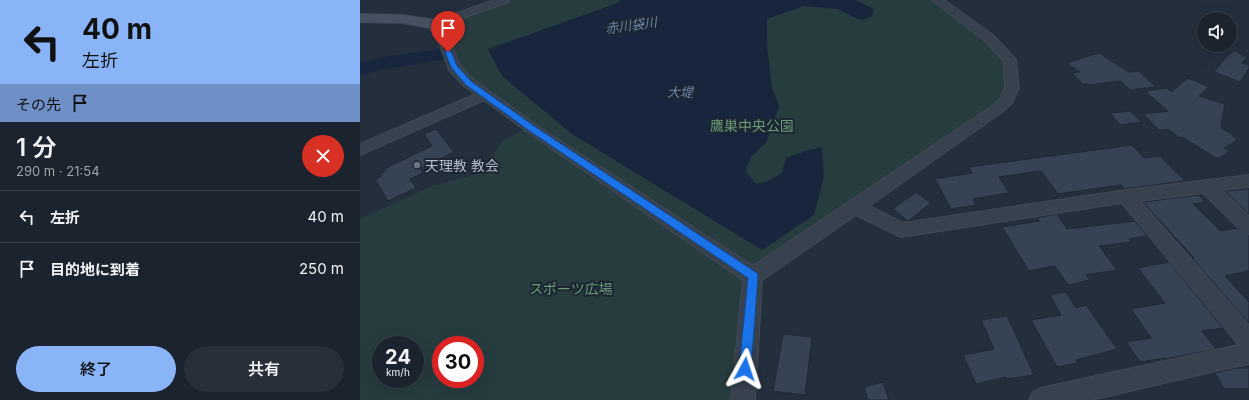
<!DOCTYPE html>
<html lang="ja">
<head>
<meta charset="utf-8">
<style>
  body { margin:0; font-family:Inter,"Noto Sans JP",sans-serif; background:#282f3a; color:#f1f3f6; height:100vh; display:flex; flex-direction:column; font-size:15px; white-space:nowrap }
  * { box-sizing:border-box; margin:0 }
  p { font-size:13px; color:#a0a4aa }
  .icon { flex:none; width:22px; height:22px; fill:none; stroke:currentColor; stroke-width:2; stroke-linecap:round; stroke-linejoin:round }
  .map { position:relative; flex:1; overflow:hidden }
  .details { display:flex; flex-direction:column; background:#1b232e; width:360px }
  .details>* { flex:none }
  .hud { background:#8ab4f8; color:#111; overflow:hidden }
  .buttons { position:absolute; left:837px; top:12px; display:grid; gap:8px }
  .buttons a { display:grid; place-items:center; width:40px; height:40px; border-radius:50%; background:#1b232e; box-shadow:0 4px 16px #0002,0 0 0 1px #39404a; font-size:20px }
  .speed { position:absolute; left:12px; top:336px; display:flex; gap:8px; font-size:20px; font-weight:700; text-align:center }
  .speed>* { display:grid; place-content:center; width:52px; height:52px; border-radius:50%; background:#1b232e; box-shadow:0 4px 16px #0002,0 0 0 1px #39404a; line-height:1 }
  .speed small { font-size:10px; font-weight:400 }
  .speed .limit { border:6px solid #d22; background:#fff; color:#111 }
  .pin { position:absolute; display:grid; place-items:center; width:34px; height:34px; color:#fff; margin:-41px -17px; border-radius:50% 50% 50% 0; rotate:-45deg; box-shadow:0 0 4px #0007 }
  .pin .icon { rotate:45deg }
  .me { position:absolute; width:44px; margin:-22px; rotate:5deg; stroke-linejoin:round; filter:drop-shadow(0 0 3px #0008) }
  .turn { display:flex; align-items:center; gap:14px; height:84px; padding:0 16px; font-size:18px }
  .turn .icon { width:52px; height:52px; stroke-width:2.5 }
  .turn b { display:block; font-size:28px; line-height:34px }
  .then { display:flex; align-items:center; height:38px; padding:0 16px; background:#0003; gap:8px; font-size:15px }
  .round { display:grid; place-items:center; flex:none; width:42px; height:42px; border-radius:21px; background:#282f3a }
  .headline { display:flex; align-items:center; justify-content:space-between; height:68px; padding:0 16px }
  h1 { font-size:24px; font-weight:600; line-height:30px }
  .button { display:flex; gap:8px; margin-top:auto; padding:8px 16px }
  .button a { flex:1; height:46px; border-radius:24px; background:#8ab4f8; color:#111; font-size:16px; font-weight:600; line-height:46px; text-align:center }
  .button a+a { background:#282f3a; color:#f1f3f6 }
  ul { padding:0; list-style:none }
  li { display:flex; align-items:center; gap:12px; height:52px; padding:0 16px; border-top:1px solid #39404a }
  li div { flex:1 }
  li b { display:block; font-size:15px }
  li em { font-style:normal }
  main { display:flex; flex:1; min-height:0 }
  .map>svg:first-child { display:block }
</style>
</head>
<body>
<main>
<section class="details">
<div class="hud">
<div class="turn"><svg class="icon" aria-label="left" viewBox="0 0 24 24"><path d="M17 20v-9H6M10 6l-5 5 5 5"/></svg><div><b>40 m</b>左折</div></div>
<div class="then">その先<svg class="icon" aria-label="arrive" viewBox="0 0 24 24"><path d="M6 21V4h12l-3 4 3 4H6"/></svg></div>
</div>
<div class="headline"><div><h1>1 分</h1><p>290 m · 21:54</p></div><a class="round" style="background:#d93025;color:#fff"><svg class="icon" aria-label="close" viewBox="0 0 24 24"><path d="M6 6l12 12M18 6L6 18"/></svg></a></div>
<ul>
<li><svg class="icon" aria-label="left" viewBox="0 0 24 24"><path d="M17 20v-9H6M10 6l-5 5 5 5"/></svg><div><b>左折</b></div><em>40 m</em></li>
<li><svg class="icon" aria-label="arrive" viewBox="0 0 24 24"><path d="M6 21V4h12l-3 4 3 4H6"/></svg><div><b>目的地に到着</b></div><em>250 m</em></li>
</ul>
<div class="button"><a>終了</a><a>共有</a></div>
</section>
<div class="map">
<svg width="889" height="400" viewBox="0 0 889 400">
  <rect width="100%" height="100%" fill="#242f3e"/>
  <path fill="#263c3f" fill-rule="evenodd" d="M144,0H577L650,60L646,101L393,276L383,400H0V219L72,186L124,172L142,141L169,127L109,83L76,24ZM21,345H55V379H21ZM81,345H115V379H81Z"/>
  <path fill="#17263c" d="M261,0H495L514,9L512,16L503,20L496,18L477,9L444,6L407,19V46L412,88L419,106L407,141L391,157L385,171L397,184L408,181L422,173L426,158L446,151L462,147L464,177L454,215L402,250L212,134L142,76L128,49L255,4Z"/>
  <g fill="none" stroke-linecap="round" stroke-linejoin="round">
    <path fill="#17263c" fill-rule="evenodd" d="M81,49L88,51L91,55L88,59L24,69L0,75V63L23,57Z"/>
  </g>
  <path fill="#364354" stroke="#1f2835" d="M874,51L887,57L882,63L889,65V69L880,82L854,72L867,56Z
    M739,53L769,72L779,71L796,87L770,90L761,81L729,85L728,84H723L712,73L720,72L706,63Z
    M828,78L849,87L839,96L865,104L861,128L874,135L872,136L878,140L864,148L870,151L858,159L822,137L820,138L808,129L799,130L783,114L808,111L785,91L807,88L811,92Z
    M770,111L782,122L760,125L750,113Z
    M76,129L94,152L60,169L63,173L50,179L56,188L28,201L15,179L22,176L21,173L25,171L24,169L72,146L64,134Z
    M772,145L784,158L800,156L825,181L764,189L761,185L698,194L681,171L639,177L649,193L613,199L616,205L591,209L575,179L612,173L609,167Z
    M889,189V214L865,191Z
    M556,192L571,203L548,221L533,209Z
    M839,195L845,202L833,204L861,231L877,228L883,233L889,235V271L865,276L889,302V323L832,258H834L783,202Z
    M697,214L707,229L775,221L787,236L769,239L771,242L739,246L757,270L726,275L730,280L708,285L695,266L669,271L642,227L680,221L677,218Z
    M809,262L863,328L842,331L856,349L806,359L805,358L780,362L766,342L791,338L771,309L805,303L778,268Z
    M706,292L716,308L726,305L757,349L716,360L718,363L697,367L671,320L701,315L690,295Z
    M647,316L674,375L647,379L646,377L616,384L603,355L634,349L621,320Z
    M423,334L452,337L445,395L413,391Z
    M876,368H889V389H864L855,373Z
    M523,382L529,400H508L504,387Z"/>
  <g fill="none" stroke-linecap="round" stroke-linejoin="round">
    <g stroke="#414a57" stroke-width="2">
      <path id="street" d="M134,0H149L148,2L80,26H72L70,24L72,22Z
        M572,0H584L634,36L656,60L659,88L651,104L642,112L509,206L543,223L766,190L889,175V187L862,190L889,216V234L883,232L843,193L780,201L889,325V364L860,370L731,400H669L673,392L681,388L879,345L762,203L541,237L496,215L402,280L395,400H371L383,280L169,133L124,100L0,155V144L116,94L104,86L89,70L78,40L80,37H88L100,66L114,80L179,127L393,266L632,106L640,99L645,88L644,61L626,42Z"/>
    </g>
    <g stroke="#414a57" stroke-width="2">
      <path id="secondary" d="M0,14L43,15L81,21L92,40L89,43L84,45L79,43L70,28L43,23L0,22Z"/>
    </g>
    <use href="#street" fill="#38414e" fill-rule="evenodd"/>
    <use href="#secondary" fill="#465061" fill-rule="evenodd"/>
  </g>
  <path fill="#1a73e8" stroke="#114b97" d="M86,51H91L97,66L112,82L177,128L397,273L398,276L391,369L389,373L385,375L381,373L379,369L388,278L171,132L106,85L91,67L85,52Z"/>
  <circle fill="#6b7280" stroke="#1d2633" stroke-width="1.5" cx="57" cy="165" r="4"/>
  <g text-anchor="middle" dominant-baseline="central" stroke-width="4" stroke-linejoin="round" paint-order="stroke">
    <g font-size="13" font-style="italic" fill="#6d86a8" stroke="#1d2633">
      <text transform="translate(271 25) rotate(-8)">赤川袋川</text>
      <text x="320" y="92">大堤</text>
    </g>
    <g font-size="14" fill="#6b9a76" stroke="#1d2633">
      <text x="392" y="125">鷹巣中央公園</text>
      <text x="211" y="288">スポーツ広場</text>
    </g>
    <g font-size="14" fill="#b4bcc9" stroke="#1d2633" text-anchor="start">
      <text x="65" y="165">天理教 教会</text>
    </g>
  </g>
</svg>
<div class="buttons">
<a><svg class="icon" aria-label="sound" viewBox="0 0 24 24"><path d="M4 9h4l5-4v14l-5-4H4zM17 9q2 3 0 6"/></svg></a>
</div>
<div class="speed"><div>24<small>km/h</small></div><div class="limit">30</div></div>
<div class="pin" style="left:88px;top:52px;background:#d93025"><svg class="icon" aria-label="arrive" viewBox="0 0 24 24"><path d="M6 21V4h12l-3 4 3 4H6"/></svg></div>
<svg class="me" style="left:385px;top:369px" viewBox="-20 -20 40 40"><path d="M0-17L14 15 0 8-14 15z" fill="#1a73e8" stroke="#fff" stroke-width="4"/></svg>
</div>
</main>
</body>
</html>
